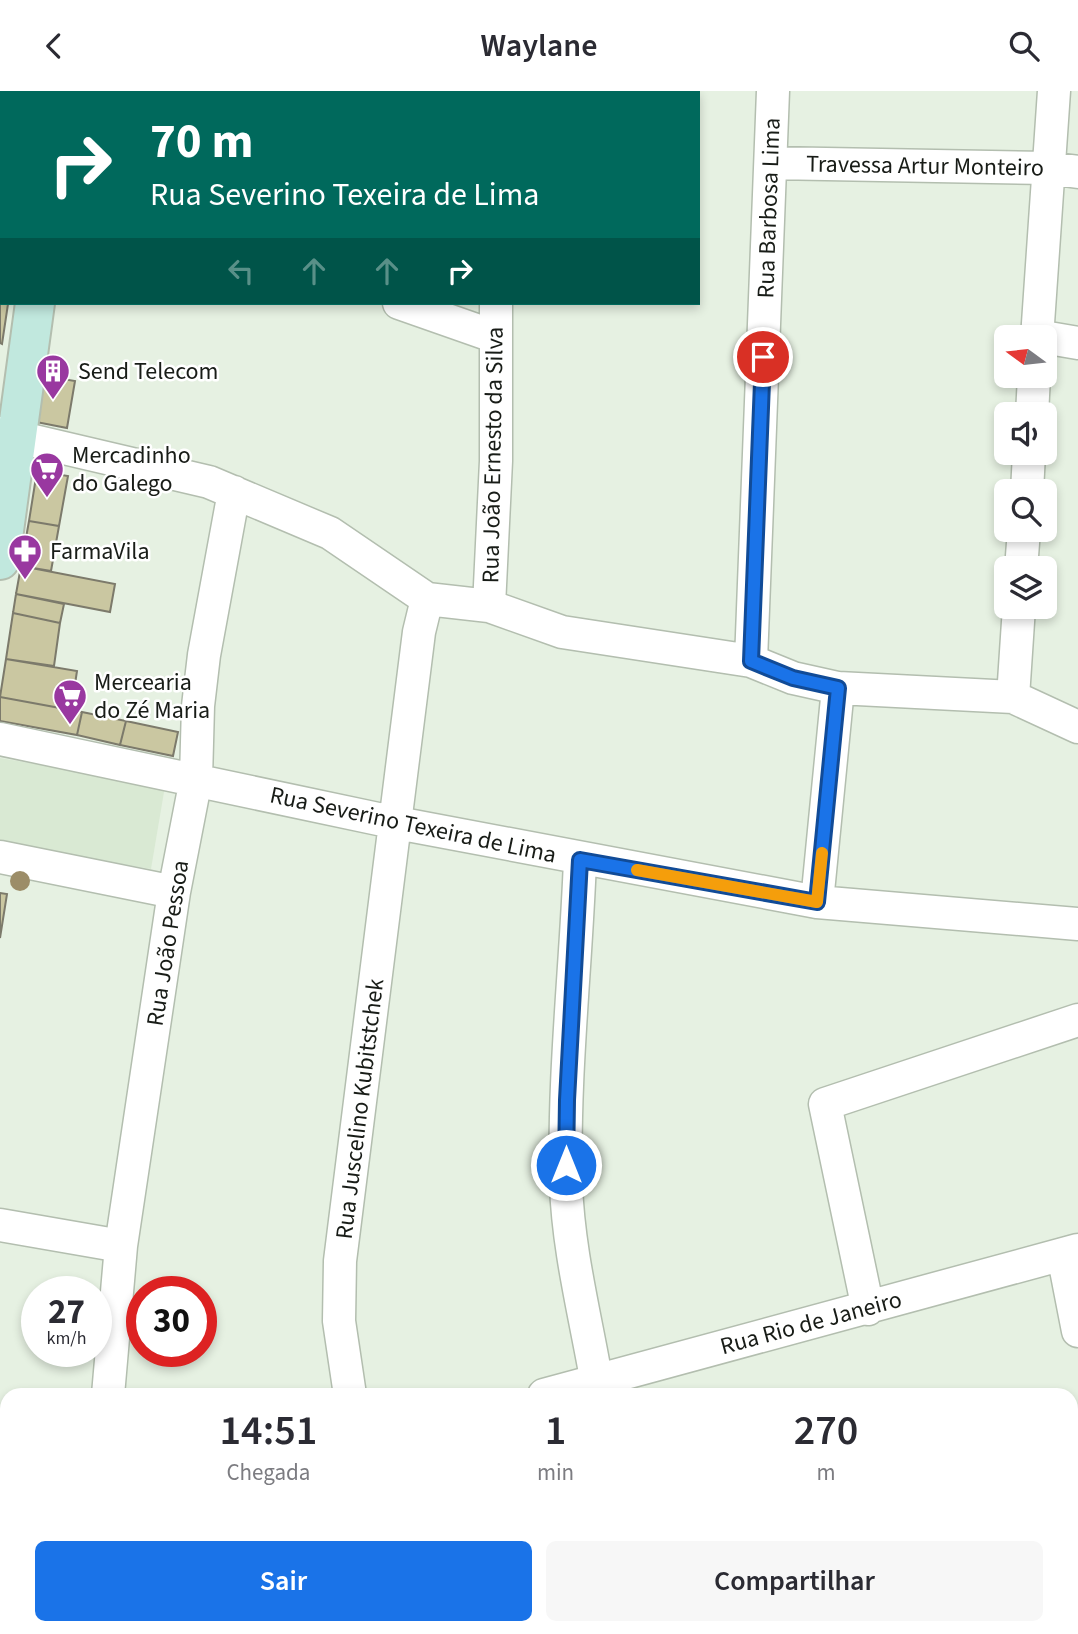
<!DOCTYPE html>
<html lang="pt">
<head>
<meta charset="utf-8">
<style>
  body { margin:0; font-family:"Source Sans 3",sans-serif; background:#f7f7f7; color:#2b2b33; height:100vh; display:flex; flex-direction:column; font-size:26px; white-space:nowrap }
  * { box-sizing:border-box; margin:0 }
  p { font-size:23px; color:#7c7c81 }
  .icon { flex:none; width:38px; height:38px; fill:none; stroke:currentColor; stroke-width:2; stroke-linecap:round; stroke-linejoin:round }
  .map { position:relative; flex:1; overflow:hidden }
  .panel { position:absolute; left:0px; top:1297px; width:1078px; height:247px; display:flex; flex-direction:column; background:#fff; border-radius:21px 21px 0 0; box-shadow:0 4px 10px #0003 }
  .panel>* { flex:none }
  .banner { position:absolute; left:0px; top:0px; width:700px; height:214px; box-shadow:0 4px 10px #0003; background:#00695c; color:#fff; overflow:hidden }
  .needle { width:46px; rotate:285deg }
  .tools { position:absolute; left:994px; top:234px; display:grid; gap:14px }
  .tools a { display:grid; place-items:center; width:63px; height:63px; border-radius:10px; background:#fff; box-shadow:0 4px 10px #0003; font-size:35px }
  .speed { position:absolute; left:21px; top:1185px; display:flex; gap:14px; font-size:35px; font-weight:700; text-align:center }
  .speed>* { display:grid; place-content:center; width:91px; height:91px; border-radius:50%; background:#fff; box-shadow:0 4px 10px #0003; line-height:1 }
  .speed small { font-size:18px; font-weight:400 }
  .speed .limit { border:10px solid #d22; background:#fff; color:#111 }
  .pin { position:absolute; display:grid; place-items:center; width:60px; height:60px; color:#fff; margin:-30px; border:4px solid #fff; border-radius:50%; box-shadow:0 2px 7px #0007 }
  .me { position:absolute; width:77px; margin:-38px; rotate:0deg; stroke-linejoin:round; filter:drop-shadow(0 0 5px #0008) }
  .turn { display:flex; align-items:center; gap:24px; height:147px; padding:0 35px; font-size:32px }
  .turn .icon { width:91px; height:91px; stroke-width:2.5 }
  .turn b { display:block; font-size:49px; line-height:60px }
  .lanes { display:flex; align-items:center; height:66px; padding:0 35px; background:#0003; justify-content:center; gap:35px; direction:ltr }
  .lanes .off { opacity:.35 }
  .eta { display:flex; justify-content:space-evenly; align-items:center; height:119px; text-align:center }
  .eta b { font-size:42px; font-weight:600; line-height:49px }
  .button { display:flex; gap:14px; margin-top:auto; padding:14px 35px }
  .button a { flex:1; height:80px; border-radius:10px; background:#1a73e8; color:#fff; font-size:28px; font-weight:600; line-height:80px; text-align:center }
  .button a+a { background:#f7f7f7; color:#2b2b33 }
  header { display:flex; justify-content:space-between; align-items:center; height:91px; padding:0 35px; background:#fff; font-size:32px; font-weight:600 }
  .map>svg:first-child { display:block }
</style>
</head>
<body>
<header><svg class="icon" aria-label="back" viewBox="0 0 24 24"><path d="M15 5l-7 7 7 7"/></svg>Waylane<svg class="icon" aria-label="search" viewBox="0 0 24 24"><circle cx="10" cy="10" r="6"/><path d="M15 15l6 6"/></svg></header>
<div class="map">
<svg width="1078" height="1543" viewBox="0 0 1078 1543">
  <rect width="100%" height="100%" fill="#e6f1e2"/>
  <path fill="#d9e9d3" d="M0,667L165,695L151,778L0,752Z"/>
  <path fill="#cac7a1" stroke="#7c7a6b" stroke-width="2" d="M0,211L8,213L2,253L0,252Z
    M39,284L75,290L67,337L31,330Z
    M37,380L68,385L59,435L29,430Z
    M29,430L59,435L51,480L21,475Z
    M21,475L115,493L110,521L16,503Z
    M16,503L64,513L60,532L13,522Z
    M13,522L60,532L54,575L6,568Z
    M6,568L77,580L71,619L0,606Z
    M0,606L82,621L77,644L0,630Z
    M82,621L126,630L120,654L77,644Z
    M126,630L178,641L173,665L120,654Z
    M0,802L7,803L0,847Z"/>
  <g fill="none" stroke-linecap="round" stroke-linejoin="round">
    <g stroke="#b3beaf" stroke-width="35">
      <path id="street" d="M498,2V0
        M771,72L1048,77L1078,81
        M399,212L496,246
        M1037,245L1078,252
        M1037,247L1054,0
        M1032,324L1034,285
        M0,342L209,391L330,442L427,508L489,515L562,541L751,570L793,587L838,597L1013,606L1078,636
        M1027,401L1029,362
        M1021,478L1024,439
        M489,515L496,370V212
        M751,570L773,0
        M1013,606L1019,516
        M0,648L397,732L817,811L1078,833
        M0,766L174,801
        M580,769C576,876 563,985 566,1093C568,1158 585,1224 596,1287
        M817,811L838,597
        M0,1134L121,1155
        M1063,1163L1078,1240
        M868,1218L825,1013L1078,929
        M108,1304L121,1155L174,801L196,688L198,615L204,564L234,401
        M350,1304L339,1230L340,1170L419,541L427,508
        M544,1304L1078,1159
        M1071,1448L1078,1446
        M0,1481L7,1479
        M418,1536L420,1543
        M729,1543L752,1536"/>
    </g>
    <g stroke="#b3beaf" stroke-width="42">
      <path id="secondary" d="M61,2V0
        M0,469L35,212"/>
    </g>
    <use href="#street" stroke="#fff" stroke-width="32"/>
    <use href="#secondary" stroke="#c1e8de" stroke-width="38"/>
  </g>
  <circle fill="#9c8d68" cx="20" cy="790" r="10"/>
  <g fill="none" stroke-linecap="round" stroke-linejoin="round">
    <g stroke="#114b97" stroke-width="18">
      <path id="route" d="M566,1074L567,1009L580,769L817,811L838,597L793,587L751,570L763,266"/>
    </g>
    <use href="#route" stroke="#1a73e8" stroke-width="12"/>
    <path stroke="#f59e0b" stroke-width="12" d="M637,779L817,811L822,762"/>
  </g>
  <defs>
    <g id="building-pin" transform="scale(1.75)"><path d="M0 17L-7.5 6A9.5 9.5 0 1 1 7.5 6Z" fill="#9938a0" stroke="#fff"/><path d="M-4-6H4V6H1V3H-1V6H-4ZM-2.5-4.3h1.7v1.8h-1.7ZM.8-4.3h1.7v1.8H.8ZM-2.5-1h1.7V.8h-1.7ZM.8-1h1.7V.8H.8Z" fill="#fff"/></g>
    <g id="supermarket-pin" transform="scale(1.75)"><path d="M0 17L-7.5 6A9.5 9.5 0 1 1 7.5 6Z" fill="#9938a0" stroke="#fff"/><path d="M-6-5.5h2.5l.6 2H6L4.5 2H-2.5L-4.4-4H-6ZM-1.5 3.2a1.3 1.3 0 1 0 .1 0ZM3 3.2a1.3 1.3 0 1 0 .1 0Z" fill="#fff"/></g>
    <g id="pharmacy-pin" transform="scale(1.75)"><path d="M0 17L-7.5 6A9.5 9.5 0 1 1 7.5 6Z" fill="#9938a0" stroke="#fff"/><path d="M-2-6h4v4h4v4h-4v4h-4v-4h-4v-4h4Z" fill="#fff"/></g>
  </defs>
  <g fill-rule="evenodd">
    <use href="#building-pin" x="53" y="280"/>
    <use href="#supermarket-pin" x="47" y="378"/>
    <use href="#pharmacy-pin" x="25" y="460"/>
    <use href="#supermarket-pin" x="70" y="605"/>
  </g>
  <g text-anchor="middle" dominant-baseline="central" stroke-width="5" stroke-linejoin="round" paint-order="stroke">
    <g font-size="24" fill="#181c17" stroke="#fff">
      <text transform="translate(925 75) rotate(1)">Travessa Artur Monteiro</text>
      <text transform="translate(769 117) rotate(-88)">Rua Barbosa Lima</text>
      <text transform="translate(493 364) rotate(-89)">Rua João Ernesto da Silva</text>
      <text transform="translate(413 734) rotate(12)">Rua Severino Texeira de Lima</text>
      <text transform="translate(168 852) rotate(-81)">Rua João Pessoa</text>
      <text transform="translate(360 1018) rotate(-83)">Rua Juscelino Kubitstchek</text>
      <text transform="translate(811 1232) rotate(-15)">Rua Rio de Janeiro</text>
    </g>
    <g font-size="24" fill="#181c17" stroke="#fff" text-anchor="start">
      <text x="78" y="280">Send Telecom</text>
      <text x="72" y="364">Mercadinho<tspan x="72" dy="28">do Galego</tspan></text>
      <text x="50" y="460">FarmaVila</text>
      <text x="94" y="591">Mercearia<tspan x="94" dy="28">do Zé Maria</tspan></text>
    </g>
  </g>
</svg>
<div class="tools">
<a><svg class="needle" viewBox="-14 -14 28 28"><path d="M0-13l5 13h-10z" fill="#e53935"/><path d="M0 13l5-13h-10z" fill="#7c7c81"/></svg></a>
<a><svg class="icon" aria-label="sound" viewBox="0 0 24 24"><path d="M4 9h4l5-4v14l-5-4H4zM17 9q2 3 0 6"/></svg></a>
<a><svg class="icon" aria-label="search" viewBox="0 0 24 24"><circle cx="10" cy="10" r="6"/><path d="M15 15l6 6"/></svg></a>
<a><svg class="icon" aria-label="layers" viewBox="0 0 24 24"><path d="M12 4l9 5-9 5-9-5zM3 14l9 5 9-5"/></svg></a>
</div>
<div class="speed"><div>27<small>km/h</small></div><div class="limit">30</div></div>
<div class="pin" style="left:763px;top:266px;background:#d93025"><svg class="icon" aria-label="arrive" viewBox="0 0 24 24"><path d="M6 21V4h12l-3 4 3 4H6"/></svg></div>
<svg class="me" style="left:566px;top:1074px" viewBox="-20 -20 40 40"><circle r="17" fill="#1a73e8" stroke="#fff" stroke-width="3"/><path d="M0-11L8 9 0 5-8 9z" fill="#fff"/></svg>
<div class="banner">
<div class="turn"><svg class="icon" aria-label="right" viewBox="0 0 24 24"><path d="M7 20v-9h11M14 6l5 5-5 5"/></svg><div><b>70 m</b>Rua Severino Texeira de Lima</div></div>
<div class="lanes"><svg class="icon off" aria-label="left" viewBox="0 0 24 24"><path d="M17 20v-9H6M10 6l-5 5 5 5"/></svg><svg class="icon off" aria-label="ahead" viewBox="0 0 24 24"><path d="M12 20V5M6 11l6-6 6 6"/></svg><svg class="icon off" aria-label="ahead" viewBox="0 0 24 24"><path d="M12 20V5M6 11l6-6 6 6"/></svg><svg class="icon" aria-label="right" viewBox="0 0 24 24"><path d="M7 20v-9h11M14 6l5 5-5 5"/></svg></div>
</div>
<section class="panel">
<div class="eta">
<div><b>14:51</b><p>Chegada</p></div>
<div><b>1</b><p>min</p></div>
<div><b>270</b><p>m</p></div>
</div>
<div class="button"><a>Sair</a><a>Compartilhar</a></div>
</section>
</div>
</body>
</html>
